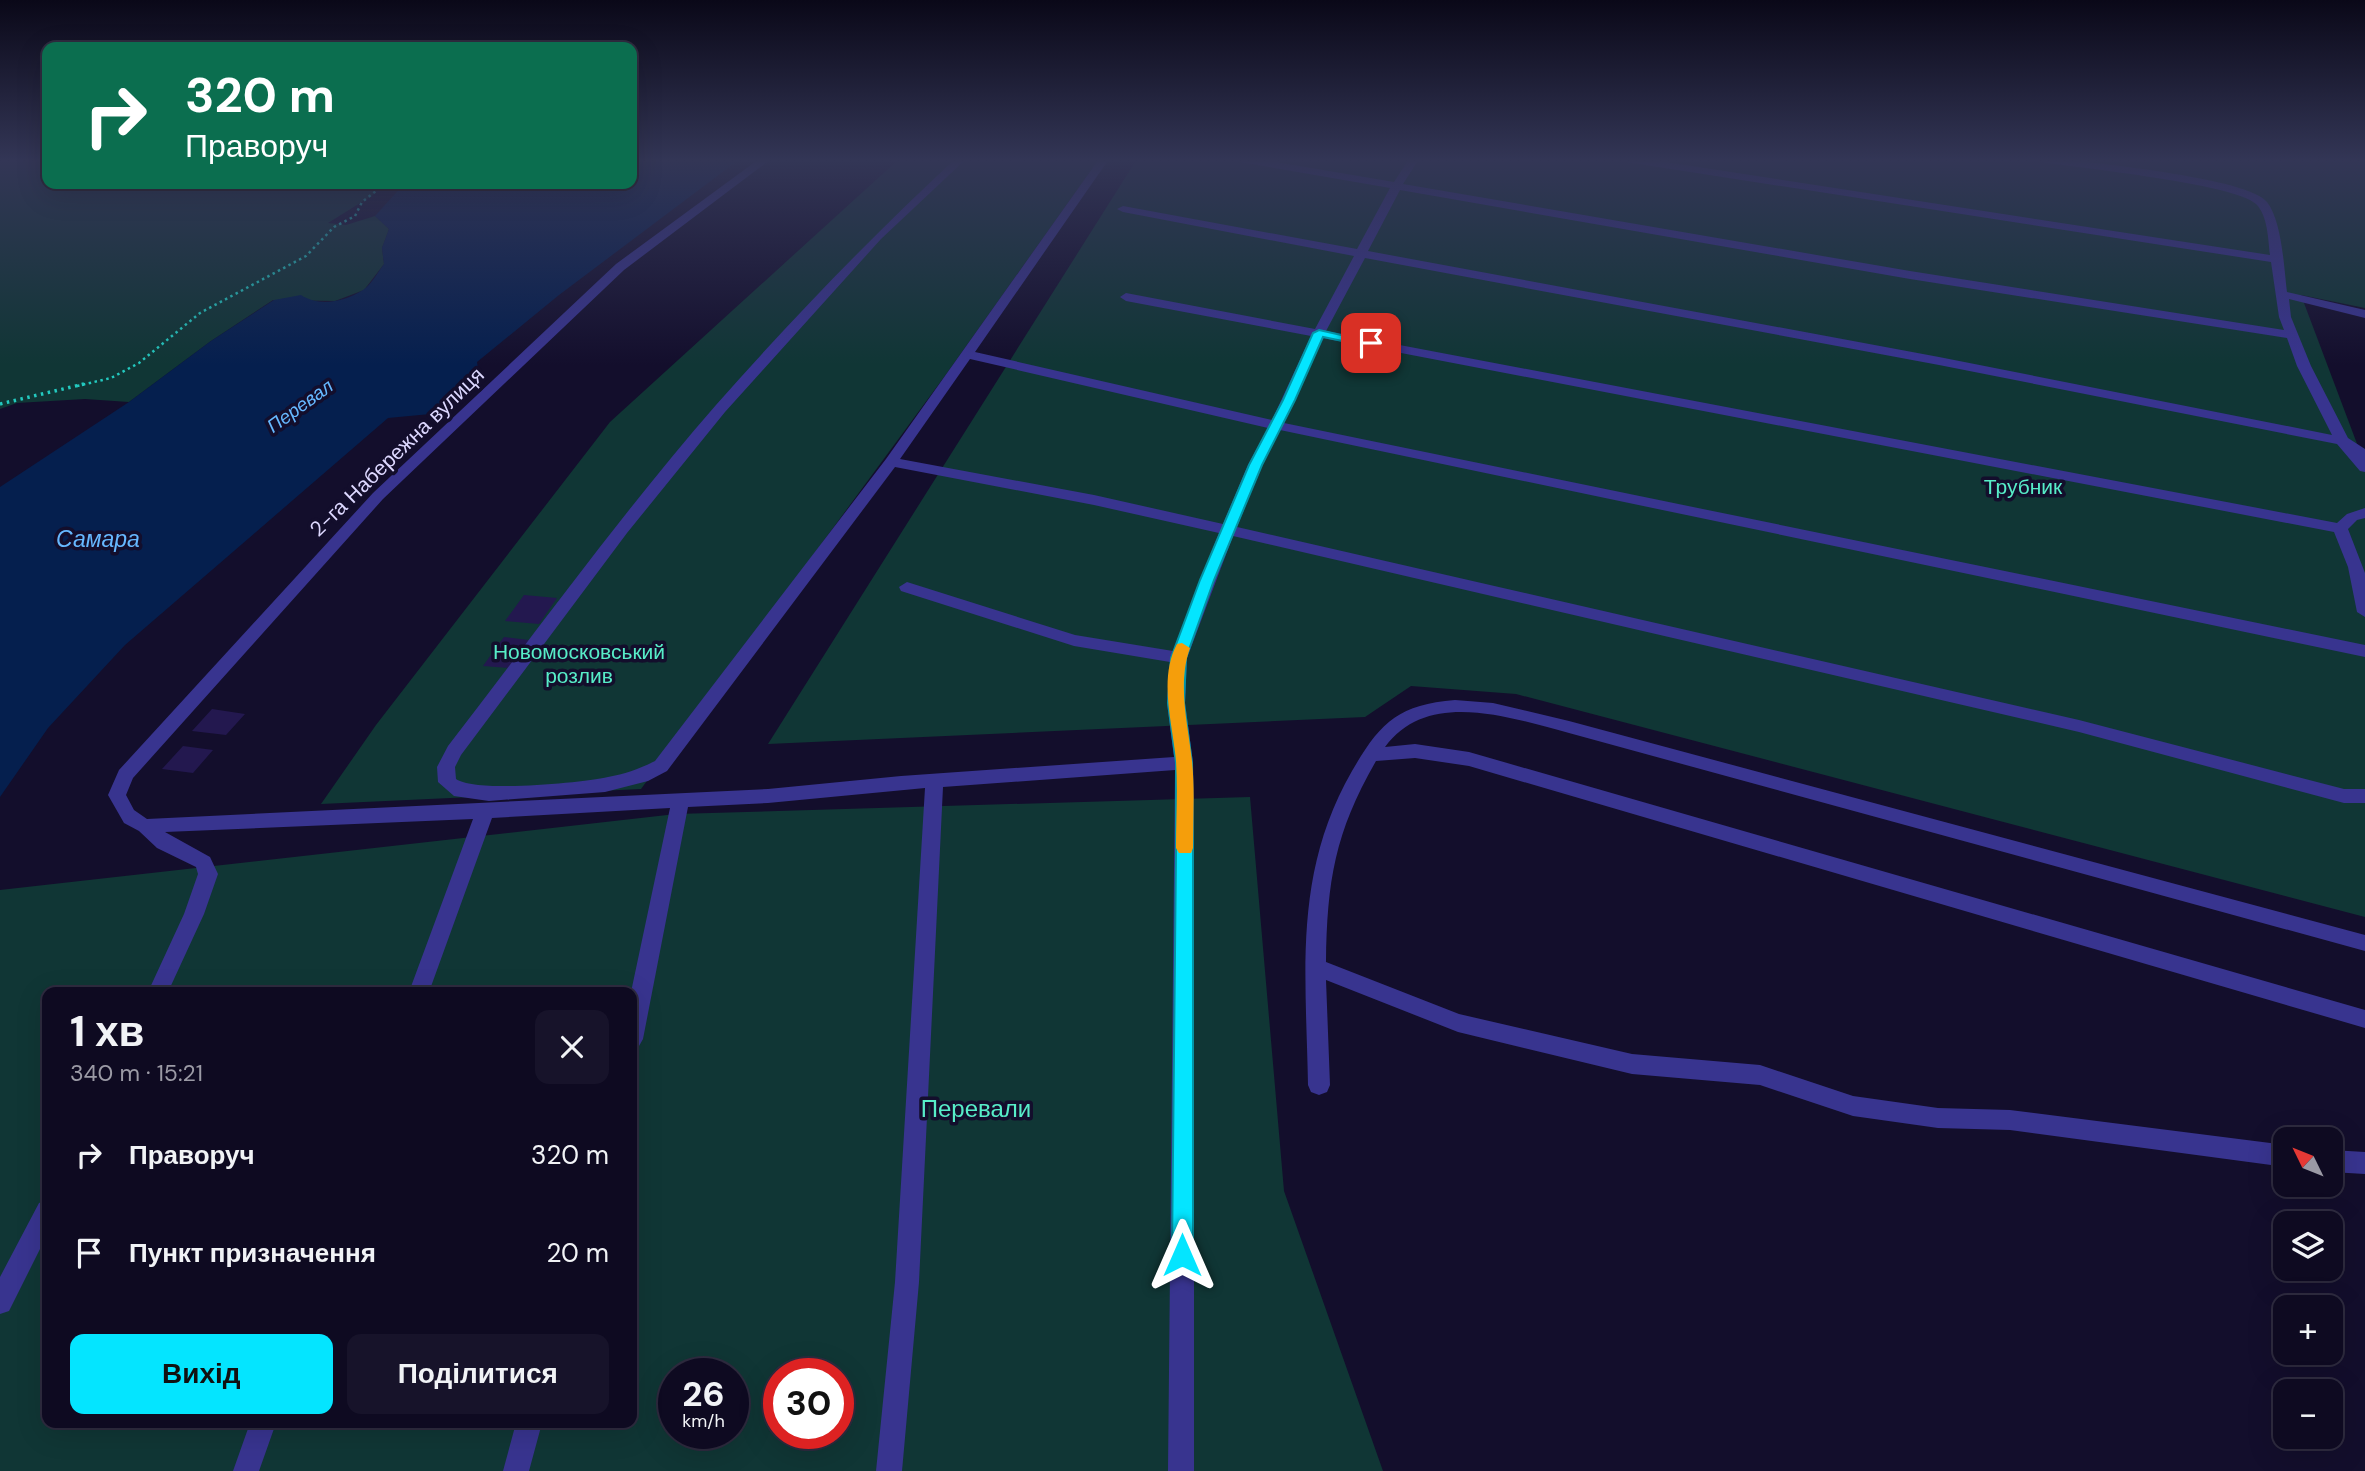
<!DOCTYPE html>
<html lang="uk">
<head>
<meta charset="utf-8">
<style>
  body { margin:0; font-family:"DM Sans",sans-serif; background:#17132a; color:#f1f3f6; height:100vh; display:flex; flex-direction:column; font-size:26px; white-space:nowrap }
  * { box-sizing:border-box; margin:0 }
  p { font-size:23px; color:#9b9aa5 }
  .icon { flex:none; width:38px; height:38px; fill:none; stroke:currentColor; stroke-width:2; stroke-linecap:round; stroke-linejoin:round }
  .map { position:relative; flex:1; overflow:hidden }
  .side { position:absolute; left:42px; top:987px; width:595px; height:441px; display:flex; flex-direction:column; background:#0e0a21; border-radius:14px; box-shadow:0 7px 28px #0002,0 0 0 2px #2e2b3f }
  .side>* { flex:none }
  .hud { position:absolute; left:42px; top:42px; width:595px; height:147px; border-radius:14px; box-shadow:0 7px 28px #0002,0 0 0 2px #2e2b3f; background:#0b6e4f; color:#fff; overflow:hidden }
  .needle { width:46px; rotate:313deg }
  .controls { position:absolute; left:2273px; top:1127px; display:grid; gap:14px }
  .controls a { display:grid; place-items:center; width:70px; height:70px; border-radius:14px; background:#0e0a21; box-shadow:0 7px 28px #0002,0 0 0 2px #2e2b3f; font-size:35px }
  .speed { position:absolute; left:658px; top:1358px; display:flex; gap:14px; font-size:35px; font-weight:700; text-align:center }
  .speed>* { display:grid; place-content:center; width:91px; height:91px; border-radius:50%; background:#0e0a21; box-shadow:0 7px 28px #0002,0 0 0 2px #2e2b3f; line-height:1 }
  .speed small { font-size:18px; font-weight:400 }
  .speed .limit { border:10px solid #d22; background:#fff; color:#111 }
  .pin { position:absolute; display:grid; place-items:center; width:60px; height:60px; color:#fff; margin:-30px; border-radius:14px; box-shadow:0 4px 10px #0006 }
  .me { position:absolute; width:77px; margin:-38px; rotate:0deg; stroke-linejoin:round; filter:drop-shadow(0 0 5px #0008) }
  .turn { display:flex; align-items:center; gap:24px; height:147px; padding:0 28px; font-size:32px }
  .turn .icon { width:91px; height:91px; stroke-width:2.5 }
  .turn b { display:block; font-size:49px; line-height:60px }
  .round { display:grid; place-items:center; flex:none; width:74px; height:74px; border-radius:14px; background:#17132a }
  .overview { display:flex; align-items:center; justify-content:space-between; height:119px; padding:0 28px }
  h1 { font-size:42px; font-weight:700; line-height:52px }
  .primary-button { display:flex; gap:14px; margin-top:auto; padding:14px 28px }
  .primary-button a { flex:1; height:80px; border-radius:14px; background:#04e5ff; color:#111; font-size:28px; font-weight:700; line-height:80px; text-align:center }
  .primary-button a+a { background:#17132a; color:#f1f3f6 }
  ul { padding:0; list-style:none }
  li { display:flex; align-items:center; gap:21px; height:98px; padding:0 28px }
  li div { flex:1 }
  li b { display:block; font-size:26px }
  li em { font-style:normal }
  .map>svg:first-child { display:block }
</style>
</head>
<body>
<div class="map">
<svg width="2365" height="1471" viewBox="0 0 2365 1471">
  <rect width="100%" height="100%" fill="#130e2c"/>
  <path fill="#103635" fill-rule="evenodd" d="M0,159H47V184H378L373,195L328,223L346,225L375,216L389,229L382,248L384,264L364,290L335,301L273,300L211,341L129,402L85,399L17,403L0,409Z
    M899,159H1099L947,373L641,789L321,804L376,725L610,422Z
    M1137,159H2365V308L2301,295L2365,465V917L1516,694L1411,686L1365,717L768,744Z
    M1250,797L1284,1191L1383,1471H0V890L676,814ZM47,992H632V1423H47ZM674,1374H733V1433H674ZM779,1374H838V1433H779Z"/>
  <path fill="#051f4e" d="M632,159H740L559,295L477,362L479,375L441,413L388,418L125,645L48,728L0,797V487L129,402L211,341L274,300L301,295C319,307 344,302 363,290C371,285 378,272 384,264L382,248L389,229L375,216L404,184H632Z"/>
  <path fill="#23184f" d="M524,595L557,598L539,624L505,621Z
    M504,637L529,640L509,668L483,666Z
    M212,709L245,714L226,735L192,731Z
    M183,746L213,750L193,773L162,769Z"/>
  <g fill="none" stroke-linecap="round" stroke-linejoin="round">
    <path stroke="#23c9bf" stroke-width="2.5" stroke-dasharray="2.5 3.5" stroke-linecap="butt" d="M77,386L111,378L139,363L200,313L306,256L334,227L355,216L362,202L385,184"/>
    <path stroke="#23c9bf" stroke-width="3.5" stroke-dasharray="2.5 4.5" stroke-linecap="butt" d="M0,404L84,384"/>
    <path fill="#38348f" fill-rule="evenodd" d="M759,159H771L624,270L383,499L133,778L126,795L134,810L147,819L768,789L901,776L1174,757L1167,703L1170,662L1074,646L901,591L899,587L907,582L1075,635L1173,651L1219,533L1094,505L895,467L667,771L648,781L605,792L489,801L454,796L438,782L437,767L448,746C536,632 621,514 716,405C792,319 871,237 955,159H966L881,239L725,412L627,533L461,755L455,767L456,779C476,793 580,783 608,777C625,774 639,769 655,761L886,459L1099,159H1109L975,352L1272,420L1311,336L1126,301L1120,297L1126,293L1315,329L1354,256L1123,212L1117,209L1123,206L1357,249L1390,188L1240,162L1235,159H1258L1394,182L1409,159H1419L1403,184L1910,271L2284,330L2279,317L2271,262L1626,162L1621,159H1646L2270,255C2268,239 2268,216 2256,204C2236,184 2079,168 2042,162L2037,159H2063C2100,164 2248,178 2267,202C2282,221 2284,268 2287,292L2365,310V318L2289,299L2291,317L2311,366L2348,438L2365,449V472L2360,471L2337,444L1939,365L1365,258L1326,331L2337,523L2347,514L2365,508V518L2357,520L2348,529L2365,573V617L2357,612L2348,567L2334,532L1323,338L1284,423L2365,645V657L1280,430L1262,465L1237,527L2079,720L2344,789H2365V803H2344L2079,732L1233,536L1187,658L1185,703L1193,763L1194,851V1471H1168L1175,770L943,787L919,1282L902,1471H876L895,1282L925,788L768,803L688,807L643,1039L639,1046L632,1048L631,992L670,808L492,818L429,992H409L473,819L165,832L210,857L218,874L204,914L168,992H148L184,914L198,874L196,867L157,848L139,831L124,823L108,795L119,770L373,493L616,264ZM1400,190L1910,279L2287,338L2297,366L2332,435L1939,357L1368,251ZM970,359L1268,428L1248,465L1223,524L1094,495L900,459Z
      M1455,700L1493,703L1569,721L2365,935V951L1569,733C1511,718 1428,688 1385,747L1415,744L1469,752L2365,1010V1028L1469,766L1415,758L1376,761C1335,832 1327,881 1326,962L1459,1014L1632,1054L1760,1065L1853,1096L1938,1108L2010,1110L2286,1145V1167L2010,1130L1938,1128L1853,1116L1760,1085L1632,1074L1458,1032L1326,980L1330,1085L1327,1092L1319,1095L1311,1092L1308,1085C1306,972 1293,874 1352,771C1380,723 1397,705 1455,700Z
      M2331,1150L2365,1152V1174L2331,1172Z
      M47,1200V1235L9,1311L0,1314V1277L39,1203Z
      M250,1423H276L259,1471H233Z
      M516,1423H542L529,1471H503Z"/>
  </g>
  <linearGradient id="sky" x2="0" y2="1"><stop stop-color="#0a0818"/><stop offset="0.44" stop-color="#333656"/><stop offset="1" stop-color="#333656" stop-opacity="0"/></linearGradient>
  <rect width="2365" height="365" fill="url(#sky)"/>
  <path fill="#04e5ff" stroke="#0395a6" stroke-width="2" d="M1319,330L1377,343L1371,347L1323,337L1295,400L1262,465L1214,580L1186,658L1184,703L1192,763L1193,851V1255L1190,1263L1182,1266L1175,1263L1172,1255L1176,851V763L1168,703L1171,658L1200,580L1249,465L1283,400L1313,333Z"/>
  <path fill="#f59e0b" d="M1182,643L1190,648C1177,684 1188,724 1192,761C1195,790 1193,819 1193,848L1191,853H1179L1176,848C1176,819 1178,790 1176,761C1173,725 1158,679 1177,644Z"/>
  <g text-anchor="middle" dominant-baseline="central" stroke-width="7" stroke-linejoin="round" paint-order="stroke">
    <g font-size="19" font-style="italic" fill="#66b8ff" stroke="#130e2c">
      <text transform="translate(300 406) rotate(-36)">Перевал</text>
    </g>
    <g font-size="21" fill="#ddd8ff" stroke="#130e2c">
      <text transform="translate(397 452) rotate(-44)">2-га Набережна вулиця</text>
    </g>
    <g font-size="21" fill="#57edc8" stroke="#130e2c">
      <text x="2023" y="487">Трубник</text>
      <text x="579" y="652">Новомосковський<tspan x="579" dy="24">розлив</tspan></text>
    </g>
    <g font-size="23" font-style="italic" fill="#66b8ff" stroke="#130e2c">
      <text x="98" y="539">Самара</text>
    </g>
    <g font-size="24" fill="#57edc8" stroke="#130e2c">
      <text x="976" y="1108">Перевали</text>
    </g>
  </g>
</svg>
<div class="controls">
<a><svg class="needle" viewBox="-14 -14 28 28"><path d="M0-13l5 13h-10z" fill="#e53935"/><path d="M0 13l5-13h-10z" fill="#9b9aa5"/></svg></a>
<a><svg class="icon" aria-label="layers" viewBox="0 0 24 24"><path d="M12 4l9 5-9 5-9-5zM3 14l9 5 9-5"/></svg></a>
<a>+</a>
<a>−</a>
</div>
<div class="speed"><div>26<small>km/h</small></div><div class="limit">30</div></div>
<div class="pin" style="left:1371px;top:343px;background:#d93025"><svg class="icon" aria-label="arrive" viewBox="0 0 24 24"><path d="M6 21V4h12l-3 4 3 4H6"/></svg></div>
<svg class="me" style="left:1182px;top:1255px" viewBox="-20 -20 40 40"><path d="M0-17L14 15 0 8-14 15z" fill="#04e5ff" stroke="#fff" stroke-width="4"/></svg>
<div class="hud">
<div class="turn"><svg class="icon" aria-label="right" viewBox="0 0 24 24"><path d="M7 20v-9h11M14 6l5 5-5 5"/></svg><div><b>320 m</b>Праворуч</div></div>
</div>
<section class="side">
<div class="overview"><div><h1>1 хв</h1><p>340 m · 15:21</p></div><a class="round"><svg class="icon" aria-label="close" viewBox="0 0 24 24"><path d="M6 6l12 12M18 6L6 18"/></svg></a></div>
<ul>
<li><svg class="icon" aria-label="right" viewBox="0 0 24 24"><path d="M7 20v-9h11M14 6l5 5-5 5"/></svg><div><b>Праворуч</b></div><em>320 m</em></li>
<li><svg class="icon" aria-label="arrive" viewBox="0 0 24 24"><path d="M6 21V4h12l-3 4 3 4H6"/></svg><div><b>Пункт призначення</b></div><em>20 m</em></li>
</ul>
<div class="primary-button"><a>Вихід</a><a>Поділитися</a></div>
</section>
</div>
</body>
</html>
